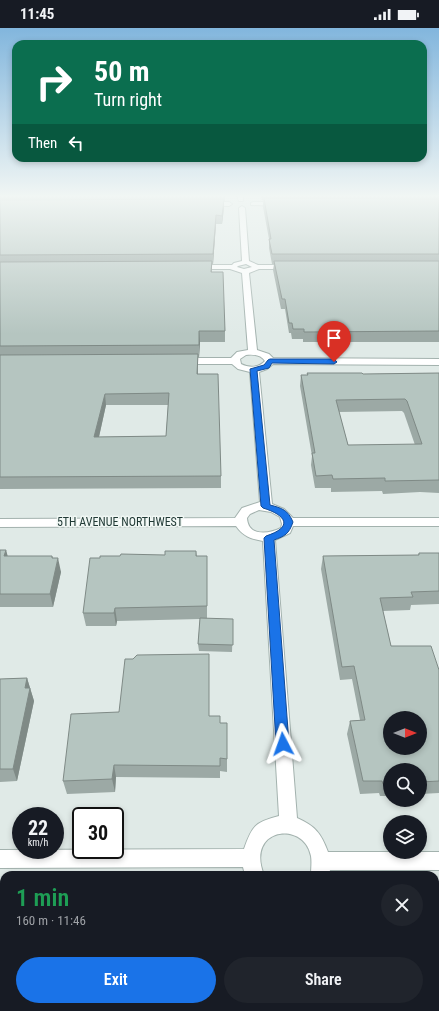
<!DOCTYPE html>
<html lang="en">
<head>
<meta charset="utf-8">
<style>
  body { margin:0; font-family:"Roboto Condensed",sans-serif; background:#20242c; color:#f1f3f6; height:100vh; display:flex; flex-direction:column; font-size:15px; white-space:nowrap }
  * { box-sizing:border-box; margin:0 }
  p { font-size:13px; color:#9ea1a6 }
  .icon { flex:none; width:22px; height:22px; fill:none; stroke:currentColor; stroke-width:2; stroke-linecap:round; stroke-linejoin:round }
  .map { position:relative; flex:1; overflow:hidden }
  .details { position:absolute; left:0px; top:843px; width:439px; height:140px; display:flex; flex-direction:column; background:#171b24; border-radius:12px 12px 0 0; box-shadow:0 2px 6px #0003 }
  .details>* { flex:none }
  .banner { position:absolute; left:12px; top:12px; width:415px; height:122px; border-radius:12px; box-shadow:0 2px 6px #0003; background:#0b6e4f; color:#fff; overflow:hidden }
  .needle { width:26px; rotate:90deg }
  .tools { position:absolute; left:383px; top:683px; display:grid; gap:8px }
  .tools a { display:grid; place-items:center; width:44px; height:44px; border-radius:50%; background:#171b24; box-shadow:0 2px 6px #0003; font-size:20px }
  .speed { position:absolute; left:12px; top:779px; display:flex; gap:8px; font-size:20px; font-weight:700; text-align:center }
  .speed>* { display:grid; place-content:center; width:52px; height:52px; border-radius:50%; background:#171b24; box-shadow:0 2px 6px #0003; line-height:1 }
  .speed small { font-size:10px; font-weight:400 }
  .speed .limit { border:2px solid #111; border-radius:6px; background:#fff; color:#111 }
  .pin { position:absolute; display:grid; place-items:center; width:34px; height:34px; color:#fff; margin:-41px -17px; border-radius:50% 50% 50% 0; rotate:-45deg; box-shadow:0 0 4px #0007 }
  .pin .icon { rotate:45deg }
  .me { position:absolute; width:44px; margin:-22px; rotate:356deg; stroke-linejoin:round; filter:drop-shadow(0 0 3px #0008) }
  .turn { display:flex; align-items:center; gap:14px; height:84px; padding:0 16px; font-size:18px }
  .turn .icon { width:52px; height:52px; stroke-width:2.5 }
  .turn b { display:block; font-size:28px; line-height:34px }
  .then { display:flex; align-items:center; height:38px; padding:0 16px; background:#0003; gap:8px; font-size:15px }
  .round { display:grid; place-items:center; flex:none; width:42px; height:42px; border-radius:21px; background:#20242c }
  .overview { display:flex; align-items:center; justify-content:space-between; height:68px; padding:0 16px }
  h1 { font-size:24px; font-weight:600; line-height:30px; color:#1e9e55 }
  .action { display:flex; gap:8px; margin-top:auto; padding:8px 16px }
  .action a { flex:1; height:46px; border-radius:24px; background:#1a73e8; color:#fff; font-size:16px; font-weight:600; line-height:46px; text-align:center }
  .action a+a { background:#20242c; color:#f1f3f6 }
  .status { display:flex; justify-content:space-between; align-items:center; height:28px; padding:0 20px; background:#171b24; direction:ltr }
  .status svg { height:11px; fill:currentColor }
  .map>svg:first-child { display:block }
</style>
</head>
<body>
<div class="status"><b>11:45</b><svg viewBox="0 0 49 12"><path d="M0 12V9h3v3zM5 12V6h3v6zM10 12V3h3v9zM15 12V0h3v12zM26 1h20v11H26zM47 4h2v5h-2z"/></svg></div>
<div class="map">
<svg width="439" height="983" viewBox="0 0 439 983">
  <rect width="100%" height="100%" fill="#e0eae7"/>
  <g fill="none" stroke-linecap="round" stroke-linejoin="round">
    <g stroke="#a3b2ae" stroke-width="2">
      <path id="minor" d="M237,168H243V173H239Z
        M207,174H229L232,176L229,178L205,177V175Z
        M253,174H279L282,176L279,178L251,177V175Z
        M242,178L245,180L249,233L258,237H289L293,239L289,241H259L249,245L257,322L269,326L273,330L439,331V337L273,336L267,341L259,344L272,476L284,481L293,490H439V498H293L290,505L275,512L297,790C315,798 321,805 328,824H439V842H330L329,847H311C311,841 312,834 311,828C304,792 245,800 264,847H245L243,839L0,840V822L244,821C252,798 255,794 279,788L263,513C251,511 243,508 236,498L0,499V491L235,490L242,480L260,474L250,344L238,341L232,336H183L179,333L183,330H231L237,324L248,322L242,245L230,241H195L191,239L195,237H232L234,235L242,233L239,180ZM246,236L252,239L244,241L237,239L238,238ZM246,327C253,326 261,327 265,333C259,340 249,340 241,336L240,331ZM259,482L271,484L280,489L282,496L281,500C269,506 248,509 247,490L250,486Z
        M289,979H311L312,983H290Z"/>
    </g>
    <use href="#minor" fill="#fff" fill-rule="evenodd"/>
  </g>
  <path fill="#9ca9a5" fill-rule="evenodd" d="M0,168H225V173H224V180L222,196H216L213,236H212V244L225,303V314H200L199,329H198V346L221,448V460L0,461ZM106,377H168L166,408L99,409Z
    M261,168H439V314H303V311H292L291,305H289L285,281H281L273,242L274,236H272L269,220V211L263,179V172H262Z
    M307,345L363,346L439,345V465L420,464L383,466L382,463L331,464V460H315L311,437L312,428L300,358L301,347H307ZM402,383L404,385L415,417H348L339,384Z
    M0,522H6L7,528H52L53,530L61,544L53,579H0Z
    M196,523L197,528H207V591H233L232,624L199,623L198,616L200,591L117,593L116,598H86L83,585L100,530L165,527Z
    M419,525H439V576L411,577L410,582L383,583L391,618L439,642V765L420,766V742H390V768H380L379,765L360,766L347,706L350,693L360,692L352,651L340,652L321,541L323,528L418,527Z
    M27,650L34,673L17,753L0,754V651Z
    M209,688L220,695L227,731V744L220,743V750L116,749L115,764L67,766L63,753Z
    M0,929L85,979L84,983H0Z
    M377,979H435L439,983H378Z"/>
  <path fill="#7f8a86" d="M224,171V180L222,196V188Z
    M216,187V196L213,236V226Z
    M199,303L200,314L199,329Z
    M198,326V338L197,357V346Z
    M105,366L106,377L96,422L94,409Z
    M6,522L10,536L4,528Z
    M58,530L61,544L53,579L50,566Z
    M115,580L117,593L116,598L114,585Z
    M27,650L34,673L17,753L13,741L25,660Z
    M114,737L116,749L115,764L112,751Z
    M80,979H85L84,983H79Z"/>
  <path fill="#b5c5c0" stroke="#7f8a86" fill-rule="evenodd" d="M264,170L439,171V226H272L269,211H271Z
    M224,171L222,188L216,187L213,226L0,227V172Z
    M212,233L211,244H223L225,303H199V317L0,318V234Z
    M274,233H439V303L304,304V301H293L292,295H289L285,271H282Z
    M198,326L197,346H218L221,448L0,449V327ZM169,365L166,408L94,409L105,366Z
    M307,345H362L363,346L439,345V452L385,453V450L333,451L332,447L316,448L312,425H315L301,347H308ZM405,371L407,373L422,416L348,417L336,372Z
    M0,522H6L4,528H52V530H58L50,566H0Z
    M165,523H196V528H207V578L115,580L114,585H83L90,530H100V528H120L121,526L165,527Z
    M419,525H439V563L411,564L413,569L380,570L391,618H431L439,642V753L420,754V742H390V756H383L382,753H363L350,693L365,692L354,638L342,639L323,528L419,527ZM390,690H420V720H390Z
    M200,590L233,591V617L198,616Z
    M209,626V688H220V695H227V731L220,730V738L114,737L112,751L63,753L71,686L119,684L125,631H133L137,627Z
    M27,650L25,660H30L13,741H0V651Z
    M0,929H4V979H80L79,983H20L21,982H0Z
    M435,940H439V983H384L383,979H435Z
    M130,979H220V983H129Z"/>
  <linearGradient id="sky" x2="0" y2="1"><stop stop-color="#82b6dd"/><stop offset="0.55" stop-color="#f1f6f4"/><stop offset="1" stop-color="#f1f6f4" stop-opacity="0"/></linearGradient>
  <rect width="439" height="306" fill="url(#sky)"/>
  <path fill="#1a73e8" stroke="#114b97" d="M270,331H334L337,334L334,336L272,335L269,340L257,343L270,477C282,480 288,482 293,494C289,506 285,508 274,512L289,716L287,720L283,722L278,720L276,716L264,510L266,508C294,499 286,487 263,480L261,478L250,341L264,337L268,332Z"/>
  <g text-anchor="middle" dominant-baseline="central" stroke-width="3" stroke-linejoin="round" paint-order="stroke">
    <g font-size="12" fill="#213a36" stroke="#f0f7f4">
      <text x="120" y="494">5TH AVENUE NORTHWEST</text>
    </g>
  </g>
</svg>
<div class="tools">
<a><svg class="needle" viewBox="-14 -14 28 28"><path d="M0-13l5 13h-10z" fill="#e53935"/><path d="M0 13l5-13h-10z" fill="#9ea1a6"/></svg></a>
<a><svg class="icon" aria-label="search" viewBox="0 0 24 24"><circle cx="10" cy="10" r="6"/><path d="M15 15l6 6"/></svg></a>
<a><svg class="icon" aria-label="layers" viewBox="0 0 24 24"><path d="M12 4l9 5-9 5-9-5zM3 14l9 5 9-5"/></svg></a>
</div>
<div class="speed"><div>22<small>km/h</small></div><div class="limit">30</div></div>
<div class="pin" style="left:334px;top:334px;background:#d93025"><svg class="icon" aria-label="arrive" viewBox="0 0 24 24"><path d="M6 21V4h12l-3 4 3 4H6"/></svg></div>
<svg class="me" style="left:283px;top:716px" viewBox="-20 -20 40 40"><path d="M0-17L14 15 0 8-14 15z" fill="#1a73e8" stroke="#fff" stroke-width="4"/></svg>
<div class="banner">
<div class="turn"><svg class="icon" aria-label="right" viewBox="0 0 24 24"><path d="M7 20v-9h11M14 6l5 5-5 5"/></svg><div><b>50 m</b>Turn right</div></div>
<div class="then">Then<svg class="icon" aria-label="left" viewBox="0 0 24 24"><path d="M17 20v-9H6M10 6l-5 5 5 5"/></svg></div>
</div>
<section class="details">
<div class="overview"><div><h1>1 min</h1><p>160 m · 11:46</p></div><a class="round"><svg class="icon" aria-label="close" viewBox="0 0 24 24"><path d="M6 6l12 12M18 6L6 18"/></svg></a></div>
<div class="action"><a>Exit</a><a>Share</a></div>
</section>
</div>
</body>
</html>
